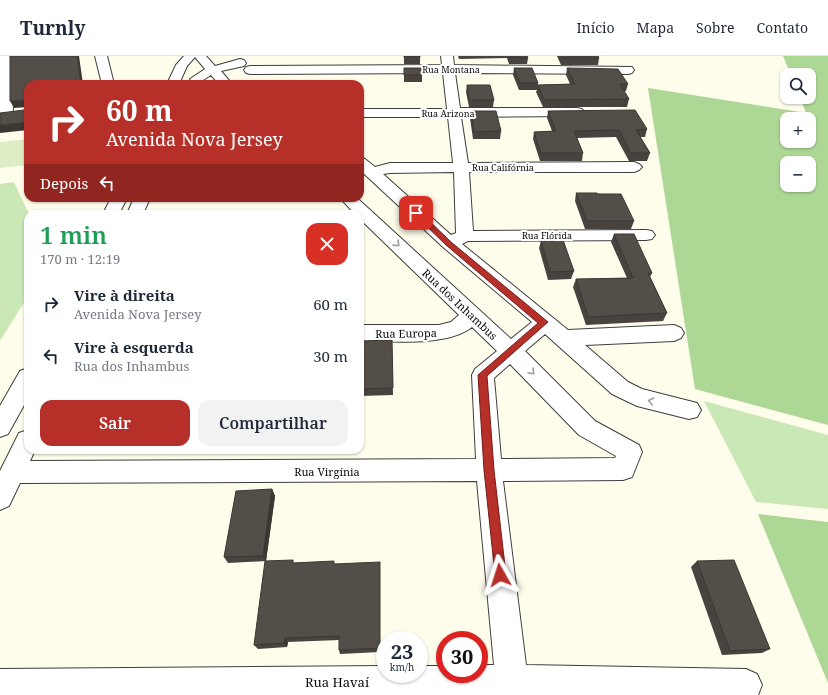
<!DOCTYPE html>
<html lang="pt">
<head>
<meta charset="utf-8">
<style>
  body { margin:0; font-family:"Noto Serif",serif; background:#f2f2f3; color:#1f2937; height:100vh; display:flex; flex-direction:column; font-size:15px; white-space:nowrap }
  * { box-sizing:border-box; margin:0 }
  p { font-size:13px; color:#747a83 }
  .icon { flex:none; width:22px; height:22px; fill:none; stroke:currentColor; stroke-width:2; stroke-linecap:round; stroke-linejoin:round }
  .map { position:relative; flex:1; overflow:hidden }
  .sheet { position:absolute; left:24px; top:154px; width:340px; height:244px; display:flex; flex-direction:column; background:#fff; border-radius:12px; box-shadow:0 1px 3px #0004 }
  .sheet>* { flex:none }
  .hud { position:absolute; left:24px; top:24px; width:340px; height:122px; border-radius:12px; box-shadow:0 1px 3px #0004; background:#b62f28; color:#fff; overflow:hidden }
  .tools { position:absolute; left:780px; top:12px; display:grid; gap:8px }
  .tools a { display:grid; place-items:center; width:36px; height:36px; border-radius:8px; background:#fff; box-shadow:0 1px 3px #0004; font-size:20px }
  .speed { position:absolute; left:376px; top:575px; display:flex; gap:8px; font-size:20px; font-weight:700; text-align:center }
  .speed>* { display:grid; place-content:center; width:52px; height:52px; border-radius:50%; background:#fff; box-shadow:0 1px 3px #0004; line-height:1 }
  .speed small { font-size:10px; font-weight:400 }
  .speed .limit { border:6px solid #d22; background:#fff; color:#111 }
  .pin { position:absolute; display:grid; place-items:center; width:34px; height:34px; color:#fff; margin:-17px; border-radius:8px; box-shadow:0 2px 6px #0006 }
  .me { position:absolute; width:44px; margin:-22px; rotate:354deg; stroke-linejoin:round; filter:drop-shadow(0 0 3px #0008) }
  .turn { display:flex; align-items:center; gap:14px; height:84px; padding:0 16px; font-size:18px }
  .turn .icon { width:52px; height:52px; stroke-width:2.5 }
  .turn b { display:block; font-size:28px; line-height:34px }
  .then { display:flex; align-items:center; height:38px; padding:0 16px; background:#0003; gap:8px; font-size:15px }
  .round { display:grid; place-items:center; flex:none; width:42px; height:42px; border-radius:12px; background:#f2f2f3 }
  .summary { display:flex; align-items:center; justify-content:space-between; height:68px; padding:0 16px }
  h1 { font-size:24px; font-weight:600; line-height:30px; color:#1e9e55 }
  .primary-button { display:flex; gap:8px; margin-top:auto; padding:8px 16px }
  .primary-button a { flex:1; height:46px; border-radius:12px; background:#b62f28; color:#fff; font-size:16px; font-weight:600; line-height:46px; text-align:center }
  .primary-button a+a { background:#f2f2f3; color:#1f2937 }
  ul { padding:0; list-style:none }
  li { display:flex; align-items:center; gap:12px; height:52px; padding:0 16px }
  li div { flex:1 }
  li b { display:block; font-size:15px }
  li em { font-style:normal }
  header { display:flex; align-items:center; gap:24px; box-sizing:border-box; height:56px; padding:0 20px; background:#fff; border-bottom:1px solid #e0e1e3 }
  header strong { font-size:19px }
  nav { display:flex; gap:22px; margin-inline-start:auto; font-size:14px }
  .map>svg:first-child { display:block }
</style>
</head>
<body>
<header>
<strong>Turnly</strong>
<nav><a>Início</a><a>Mapa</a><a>Sobre</a><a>Contato</a></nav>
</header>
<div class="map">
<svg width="828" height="639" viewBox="0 0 828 639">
  <rect width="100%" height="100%" fill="#fefcea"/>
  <path fill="#cae7b6" d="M14,126L29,158H28V240L0,285V128Z
    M704,345L828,379V453L756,446Z"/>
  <path fill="#add795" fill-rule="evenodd" d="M783,0H828V369L695,333L648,32L806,57L800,41H809V19H791ZM787,63H809V85H787ZM787,107H809V129H787Z
    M758,458L828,466V627Z"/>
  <path fill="#ddeec7" d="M28,83V109L0,112V86Z"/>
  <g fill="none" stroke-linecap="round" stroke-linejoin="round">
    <g stroke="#3e3e3e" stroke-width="2">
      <path id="minor" d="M0,0H12L13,58L11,61L6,62L0,59Z
        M95,0H107L114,28H102Z
        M184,0H206L215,10L240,3L244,4L246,7L244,10L221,15L232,28H219L211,19L200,26H192L190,23L205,13L195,1L187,10L179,28H167L176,9Z
        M441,0H453L454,9L632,11L634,14L632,17L628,18L455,17L460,52H577L582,53L584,56L582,59L577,60L461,61L468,107L634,106L639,108L642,111L639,114L634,116H469L473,175L646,174L652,175L655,179L652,183L646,184L468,185L462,188L568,274L674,269L681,272L684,277L681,282L674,285L585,289L628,326L642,333L697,347L701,354L697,361L689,363L637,350L612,338L545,278L525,295L595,365L639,389L642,396L632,421L623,424L503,425L526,609L746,613L757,618L762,629L758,639H0V613L385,610V618H419V610H445V618H479V609H494L477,425L20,427L9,450L0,454V415L19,377L28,374V394H35L30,405L476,403L472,319L475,313L497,295L472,271C447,291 391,285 360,285V269H439L451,266L459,259L360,163V158H355L340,142H357L511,283L532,266L443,191L360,114V101L365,103L375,111L390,107H453L448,61H360V53H447L443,17L250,18L246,17L244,14L246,11L250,10L442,9ZM454,116L456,177L451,179L383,118L390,117ZM510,308L579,379L616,400L615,402L501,403L494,322Z
        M111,142H127L119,158H103Z
        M134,142H150L143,158H127Z
        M28,312V342L8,378L0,381V350L20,315Z"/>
    </g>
    <use href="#minor" fill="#fff" fill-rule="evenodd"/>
  </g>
  <path fill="#48433e" d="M404,0H420V8H404Z
    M458,0H527L528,2L527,8H509L507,2L459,3Z
    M557,0H598L599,2L598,9H561Z
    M404,12L422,19V26H404Z
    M514,12L538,27V29L570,28L566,19L567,12L628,28L626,35H624L629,43L627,51H543L536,36L537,34H519L513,19Z
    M467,29L494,44L493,51H469L466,36Z
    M471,55L501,75L500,83H473L470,62Z
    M548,55L647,73L645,81H640L650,97L647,105H629L616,81L577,82L583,97L582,105H540L533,83L534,76L552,75L547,62Z
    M576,137L598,138L634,165L631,173H585L575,145Z
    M614,178L652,217L650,221L667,257L663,265L586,269L573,231L576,223L627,222L611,186Z
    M541,185L574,215L571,223L548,224L539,192Z
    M360,283H361V285L392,284L393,339L360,340Z
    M272,433L275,440L266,505L228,507L224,501Z
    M697,505L770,593L762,597L722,599L691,511Z
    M294,507L335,508L380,512V596L340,598L339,594V584L288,586L287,591L258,593L254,589Z"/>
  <path fill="#3b3732" d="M77,0H79L83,28H81Z
    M25,44L28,51L14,52L10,45Z
    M28,66V74L0,77V69Z
    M272,433L275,440L266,505L263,500Z
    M285,582L288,586L287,591L284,587Z"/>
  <path fill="#544e48" stroke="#3b3732" d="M10,0H77L81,28H28V66L0,69V57L24,54L26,53L25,44L10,45Z
    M404,0H420V1H404Z
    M510,0H527L528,2L510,1Z
    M561,0H598L599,2H562Z
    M404,12H421L422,19H404Z
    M514,12H532L538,27H520Z
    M567,12L618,13L628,28H620L629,43L544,44L538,29L575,28Z
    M467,29H490L494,44H469Z
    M635,54L647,73L636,74L650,97H631L619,74L574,75L583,97H541L534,76L556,75L548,55Z
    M471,55H496L501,75L474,76Z
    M576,137H597L598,138H621L634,165H587Z
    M614,178H634L652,217H648L667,257L588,261L576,223L633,222Z
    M563,184L574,215L550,216L541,185Z
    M360,283H361V285L392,284L393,332L360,333Z
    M272,433L263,500L224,501L236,435Z
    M293,504V507L334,505V508L380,506V592L339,594V580L285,582L284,587L254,589L265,505Z
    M734,504L770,593L730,595L697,505Z"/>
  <defs><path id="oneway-chevron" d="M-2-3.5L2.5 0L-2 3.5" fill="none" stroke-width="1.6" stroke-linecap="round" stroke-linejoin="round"/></defs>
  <g stroke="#9d9d9d">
    <use href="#oneway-chevron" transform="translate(397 188) rotate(44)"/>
    <use href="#oneway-chevron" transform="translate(532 316) rotate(45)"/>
    <use href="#oneway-chevron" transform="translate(651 345) rotate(-166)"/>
  </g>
  <path fill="#b62f28" stroke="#761f1a" d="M414,155H419L451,186L548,266L487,320L494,414L506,519L505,523L500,525L496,523L495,519L484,414L478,319L538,267L446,189L414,158Z"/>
  <g text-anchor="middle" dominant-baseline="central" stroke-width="4" stroke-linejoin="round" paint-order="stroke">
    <g font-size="9" fill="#0b0b0b" stroke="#fff">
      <text x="451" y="13">Rua Montana</text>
      <text x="448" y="57">Rua Arizona</text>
      <text x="503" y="111">Rua Califórnia</text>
      <text x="547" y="179">Rua Flórida</text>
    </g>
    <g font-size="11" fill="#0b0b0b" stroke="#fff">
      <text transform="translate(460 248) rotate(43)">Rua dos Inhambus</text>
      <text transform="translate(406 277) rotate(-1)">Rua Europa</text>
      <text x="327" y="415">Rua Virgínia</text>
    </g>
    <g font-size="13" fill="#0b0b0b" stroke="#fff">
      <text x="337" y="626">Rua Havaí</text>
    </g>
  </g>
</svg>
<div class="tools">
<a><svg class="icon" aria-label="search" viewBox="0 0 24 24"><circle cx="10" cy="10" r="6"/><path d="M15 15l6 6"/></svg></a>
<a>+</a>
<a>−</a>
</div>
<div class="speed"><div>23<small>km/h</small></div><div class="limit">30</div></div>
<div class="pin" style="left:416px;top:157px;background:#d93025"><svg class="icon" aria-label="arrive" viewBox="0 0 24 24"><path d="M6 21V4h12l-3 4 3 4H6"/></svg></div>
<svg class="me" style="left:500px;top:519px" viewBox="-20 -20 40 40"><path d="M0-17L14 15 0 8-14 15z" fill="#b62f28" stroke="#fff" stroke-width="4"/></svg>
<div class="hud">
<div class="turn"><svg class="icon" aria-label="right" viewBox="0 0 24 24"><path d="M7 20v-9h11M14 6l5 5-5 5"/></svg><div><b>60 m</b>Avenida Nova Jersey</div></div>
<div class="then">Depois<svg class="icon" aria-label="left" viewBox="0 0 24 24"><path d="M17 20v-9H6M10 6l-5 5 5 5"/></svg></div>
</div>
<section class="sheet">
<div class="summary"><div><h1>1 min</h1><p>170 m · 12:19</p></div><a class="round" style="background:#d93025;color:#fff"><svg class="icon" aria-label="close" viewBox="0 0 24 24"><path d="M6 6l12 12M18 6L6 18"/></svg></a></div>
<ul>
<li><svg class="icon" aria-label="right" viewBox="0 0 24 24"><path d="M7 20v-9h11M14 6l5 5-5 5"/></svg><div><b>Vire à direita</b><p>Avenida Nova Jersey</p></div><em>60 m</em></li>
<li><svg class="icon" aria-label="left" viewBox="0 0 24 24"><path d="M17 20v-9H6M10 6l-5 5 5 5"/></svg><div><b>Vire à esquerda</b><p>Rua dos Inhambus</p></div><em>30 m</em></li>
</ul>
<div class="primary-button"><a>Sair</a><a>Compartilhar</a></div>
</section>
</div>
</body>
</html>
